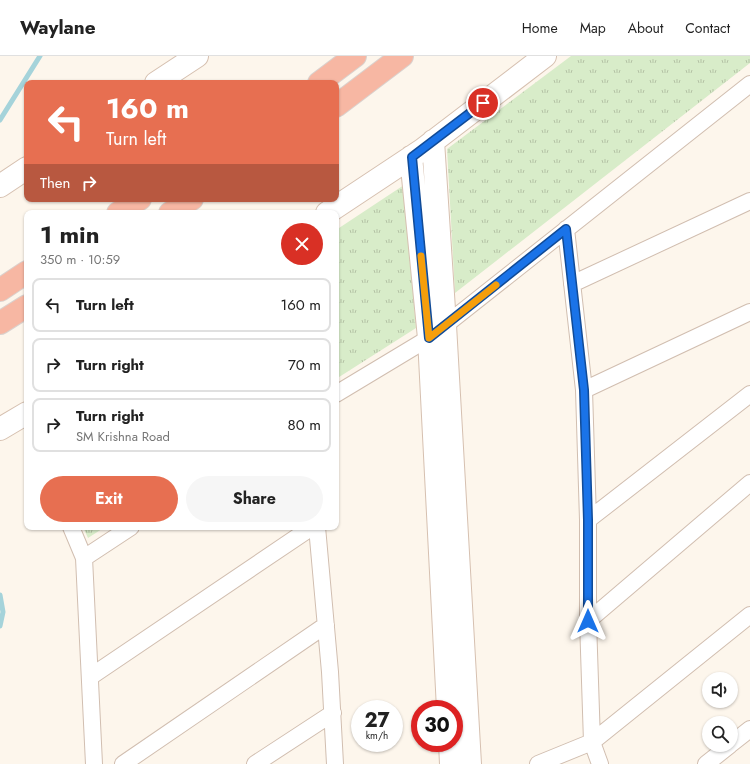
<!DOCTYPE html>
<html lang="en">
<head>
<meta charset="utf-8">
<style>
  body { margin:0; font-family:Jost,sans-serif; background:#f6f6f6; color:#222; height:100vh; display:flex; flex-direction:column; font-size:15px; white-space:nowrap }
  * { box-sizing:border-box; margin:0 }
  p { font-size:13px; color:#767676 }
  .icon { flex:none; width:22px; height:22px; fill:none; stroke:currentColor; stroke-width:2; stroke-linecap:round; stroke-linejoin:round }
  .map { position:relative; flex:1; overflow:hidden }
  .panel { position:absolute; left:24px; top:154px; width:315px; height:320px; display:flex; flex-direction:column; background:#fff; border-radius:8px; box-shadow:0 1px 3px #0004 }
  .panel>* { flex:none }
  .top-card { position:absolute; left:24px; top:24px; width:315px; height:122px; border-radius:8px; box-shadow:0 1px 3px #0004; background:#e76f51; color:#fff; overflow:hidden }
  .buttons { position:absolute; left:702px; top:616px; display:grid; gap:8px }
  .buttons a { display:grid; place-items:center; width:36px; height:36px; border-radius:50%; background:#fff; box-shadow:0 1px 3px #0004; font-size:20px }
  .speed { position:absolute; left:351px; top:644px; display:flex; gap:8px; font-size:20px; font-weight:700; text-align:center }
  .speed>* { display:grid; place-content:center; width:52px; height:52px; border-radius:50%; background:#fff; box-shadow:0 1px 3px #0004; line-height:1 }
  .speed small { font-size:10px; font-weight:400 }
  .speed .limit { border:6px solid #d22; background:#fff; color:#111 }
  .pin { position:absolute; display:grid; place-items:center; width:34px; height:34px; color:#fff; margin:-17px; border:2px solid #fff; border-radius:50%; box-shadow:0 1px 4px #0007 }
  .me { position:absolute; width:44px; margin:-22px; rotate:0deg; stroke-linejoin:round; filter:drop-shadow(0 0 3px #0008) }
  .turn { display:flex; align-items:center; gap:14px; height:84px; padding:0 16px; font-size:18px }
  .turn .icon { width:52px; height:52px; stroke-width:2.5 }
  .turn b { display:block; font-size:28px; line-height:34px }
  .then { display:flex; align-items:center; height:38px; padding:0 16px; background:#0003; gap:8px; font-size:15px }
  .round { display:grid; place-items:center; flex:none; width:42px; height:42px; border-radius:21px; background:#f6f6f6 }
  .summary { display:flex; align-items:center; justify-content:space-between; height:68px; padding:0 16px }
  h1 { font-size:24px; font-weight:700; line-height:30px }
  .cta { display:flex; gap:8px; margin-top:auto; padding:8px 16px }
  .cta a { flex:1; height:46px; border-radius:24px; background:#e76f51; color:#fff; font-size:16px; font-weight:700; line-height:46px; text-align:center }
  .cta a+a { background:#f6f6f6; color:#222 }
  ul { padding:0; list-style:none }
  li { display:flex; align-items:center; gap:12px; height:54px; margin:0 8px 6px; padding:0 8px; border:2px solid #e0e0e0; border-radius:8px }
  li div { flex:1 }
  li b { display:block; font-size:15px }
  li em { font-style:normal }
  header { display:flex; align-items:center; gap:24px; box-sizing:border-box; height:56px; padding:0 20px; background:#fff; border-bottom:1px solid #e0e0e0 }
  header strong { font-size:19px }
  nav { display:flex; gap:22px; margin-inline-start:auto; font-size:14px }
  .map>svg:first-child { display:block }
</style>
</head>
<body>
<header>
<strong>Waylane</strong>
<nav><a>Home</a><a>Map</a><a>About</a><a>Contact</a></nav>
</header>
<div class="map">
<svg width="750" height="708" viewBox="0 0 750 708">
  <defs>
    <pattern id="grass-tufts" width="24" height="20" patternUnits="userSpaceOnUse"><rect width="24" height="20" fill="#d8ecc9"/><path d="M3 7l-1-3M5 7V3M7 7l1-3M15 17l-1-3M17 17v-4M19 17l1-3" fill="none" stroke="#b4c2a5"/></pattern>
  </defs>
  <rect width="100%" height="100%" fill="#fdf6ec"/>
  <path fill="url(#grass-tufts)" d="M571,0H750V7L455,237L447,93Z
    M404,129L416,272L336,323V174Z
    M83,471H105L88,482Z"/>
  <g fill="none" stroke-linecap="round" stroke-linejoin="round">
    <path stroke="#a5d3da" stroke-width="5" d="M0,64L40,0
      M0,539L3,556L0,570"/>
    <g stroke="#d1beb0" stroke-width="18">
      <path id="street" d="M566,173L584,334L588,464V565L592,686L600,708
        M572,228L750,145
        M584,334L750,256
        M336,338L429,282L750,28
        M588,464L750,338
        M71,471L84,502L94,708
        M317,471L330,616L335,708
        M84,502L131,471
        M588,565L750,427
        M90,621L312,471
        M731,688L750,673
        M123,708L326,569
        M255,708L333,657
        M538,708L592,686L750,559
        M706,708L730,689"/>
    </g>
    <g stroke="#d6c0b0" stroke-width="24">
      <path id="secondary" d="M156,27L197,0
        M433,85L445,269L470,708
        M411,101L429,282L448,653
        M0,130L27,112
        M327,157L422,94L545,0
        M0,373L27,357
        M450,687L451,708"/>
    </g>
    <g stroke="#dad1cd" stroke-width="24">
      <path id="highway" d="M319,27L355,0
        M336,50L402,0
        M118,157L140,143
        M170,157L192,143
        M0,234L27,216
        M0,267L27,250"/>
    </g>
    <use href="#street" stroke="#fff" stroke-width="16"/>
    <use href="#secondary" stroke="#fff" stroke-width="22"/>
    <use href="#highway" stroke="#f7b7a3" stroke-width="22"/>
  </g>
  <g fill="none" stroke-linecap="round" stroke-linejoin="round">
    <g stroke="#114b97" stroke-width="10">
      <path id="route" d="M483,47L412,101L429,282L566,173L584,334L588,464V565"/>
    </g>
    <use href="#route" stroke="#1a73e8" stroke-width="7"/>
    <path stroke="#f59e0b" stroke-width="7" d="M421,200L429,282L496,229"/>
  </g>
</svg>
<div class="buttons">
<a><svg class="icon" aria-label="sound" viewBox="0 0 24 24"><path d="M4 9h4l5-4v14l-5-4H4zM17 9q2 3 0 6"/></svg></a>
<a><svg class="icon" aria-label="search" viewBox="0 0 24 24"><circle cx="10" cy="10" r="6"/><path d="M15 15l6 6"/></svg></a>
</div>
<div class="speed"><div>27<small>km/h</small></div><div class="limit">30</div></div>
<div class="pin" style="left:483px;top:47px;background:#d93025"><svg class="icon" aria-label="arrive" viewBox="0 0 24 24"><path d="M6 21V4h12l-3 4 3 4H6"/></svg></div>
<svg class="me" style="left:588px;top:565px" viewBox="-20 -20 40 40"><path d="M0-17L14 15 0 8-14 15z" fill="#1a73e8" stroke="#fff" stroke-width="4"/></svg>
<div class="top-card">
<div class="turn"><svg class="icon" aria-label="left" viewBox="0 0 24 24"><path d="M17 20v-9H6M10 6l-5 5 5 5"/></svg><div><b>160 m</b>Turn left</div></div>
<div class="then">Then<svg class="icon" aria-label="right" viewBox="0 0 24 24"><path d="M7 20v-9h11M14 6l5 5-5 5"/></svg></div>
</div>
<section class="panel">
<div class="summary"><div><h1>1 min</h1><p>350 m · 10:59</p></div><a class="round" style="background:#d93025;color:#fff"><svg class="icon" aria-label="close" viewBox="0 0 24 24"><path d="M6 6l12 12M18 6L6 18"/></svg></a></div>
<ul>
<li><svg class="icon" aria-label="left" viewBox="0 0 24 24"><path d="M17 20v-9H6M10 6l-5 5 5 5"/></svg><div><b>Turn left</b></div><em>160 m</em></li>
<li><svg class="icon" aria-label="right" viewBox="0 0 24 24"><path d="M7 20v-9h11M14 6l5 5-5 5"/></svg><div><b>Turn right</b></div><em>70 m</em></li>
<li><svg class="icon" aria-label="right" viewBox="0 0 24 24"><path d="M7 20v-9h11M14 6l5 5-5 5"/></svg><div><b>Turn right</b><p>SM Krishna Road</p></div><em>80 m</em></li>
</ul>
<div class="cta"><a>Exit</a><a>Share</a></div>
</section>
</div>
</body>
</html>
